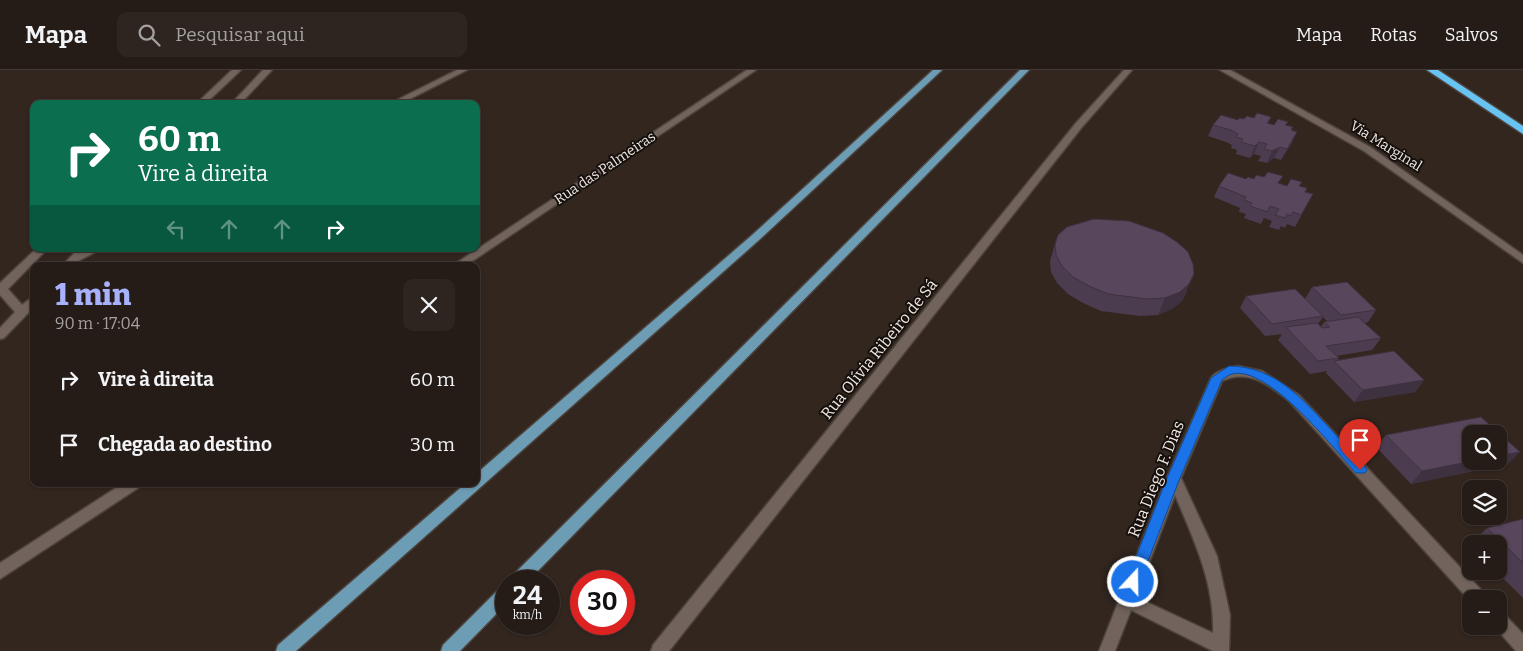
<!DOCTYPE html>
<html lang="pt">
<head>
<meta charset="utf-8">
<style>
  body { margin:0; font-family:Bitter,serif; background:#2e2520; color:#f1f3f6; height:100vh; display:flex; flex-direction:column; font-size:19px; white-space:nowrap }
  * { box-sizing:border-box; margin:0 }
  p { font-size:16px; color:#a4a1a1 }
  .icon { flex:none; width:28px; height:28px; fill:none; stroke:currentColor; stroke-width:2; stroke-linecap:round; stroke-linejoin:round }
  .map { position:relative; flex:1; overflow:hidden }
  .sheet { position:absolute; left:30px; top:192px; width:450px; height:225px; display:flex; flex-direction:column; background:#261c17; border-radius:10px; box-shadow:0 1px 4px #0004,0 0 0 1px #423a36 }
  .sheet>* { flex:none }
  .hud { position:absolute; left:30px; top:30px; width:450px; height:152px; border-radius:10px; box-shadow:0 1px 4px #0004,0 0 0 1px #423a36; background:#0b6e4f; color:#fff; overflow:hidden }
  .controls { position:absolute; left:1462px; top:355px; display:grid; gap:10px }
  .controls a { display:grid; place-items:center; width:45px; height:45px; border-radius:10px; background:#261c17; box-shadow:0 1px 4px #0004,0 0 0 1px #423a36; font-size:25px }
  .speed { position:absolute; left:495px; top:500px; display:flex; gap:10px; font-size:25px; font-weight:700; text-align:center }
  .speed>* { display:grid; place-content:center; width:65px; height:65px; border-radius:50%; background:#261c17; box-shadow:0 1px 4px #0004,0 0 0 1px #423a36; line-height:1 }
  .speed small { font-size:12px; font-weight:400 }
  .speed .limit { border:8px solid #d22; background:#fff; color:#111 }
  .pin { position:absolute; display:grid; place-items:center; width:42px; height:42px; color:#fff; margin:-51px -21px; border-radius:50% 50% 50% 0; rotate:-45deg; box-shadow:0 0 5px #0007 }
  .pin .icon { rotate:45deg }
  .me { position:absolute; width:55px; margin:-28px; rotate:21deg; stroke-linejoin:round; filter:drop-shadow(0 0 4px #0008) }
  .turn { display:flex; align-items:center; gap:18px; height:105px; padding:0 25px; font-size:22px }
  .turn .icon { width:65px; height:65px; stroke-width:2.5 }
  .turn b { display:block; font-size:35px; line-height:42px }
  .lanes { display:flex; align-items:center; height:48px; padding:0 25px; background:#0003; justify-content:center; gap:25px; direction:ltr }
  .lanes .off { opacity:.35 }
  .round { display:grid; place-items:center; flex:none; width:52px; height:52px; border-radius:10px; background:#2e2520 }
  .summary { display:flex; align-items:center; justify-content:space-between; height:85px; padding:0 25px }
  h1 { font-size:30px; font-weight:800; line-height:38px; color:#a7b1fc }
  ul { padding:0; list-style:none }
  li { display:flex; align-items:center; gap:15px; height:65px; padding:0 25px }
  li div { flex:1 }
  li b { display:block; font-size:19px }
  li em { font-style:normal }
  header { display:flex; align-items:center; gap:30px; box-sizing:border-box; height:70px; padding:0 25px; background:#261c17; border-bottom:1px solid #423a36 }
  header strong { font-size:24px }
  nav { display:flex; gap:28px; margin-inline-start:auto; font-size:18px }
  .search { width:350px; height:45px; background:#2e2520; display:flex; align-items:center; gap:12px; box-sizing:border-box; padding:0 18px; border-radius:10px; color:#a4a1a1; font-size:19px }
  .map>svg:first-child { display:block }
</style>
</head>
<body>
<header>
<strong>Mapa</strong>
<div class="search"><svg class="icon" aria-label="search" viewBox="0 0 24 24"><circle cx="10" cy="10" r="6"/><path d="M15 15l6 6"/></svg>Pesquisar aqui</div>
<nav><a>Mapa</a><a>Rotas</a><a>Salvos</a></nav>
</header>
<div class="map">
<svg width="1523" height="581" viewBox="0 0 1523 581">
  <rect width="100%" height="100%" fill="#32261f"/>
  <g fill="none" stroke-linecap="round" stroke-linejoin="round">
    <g stroke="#4d433d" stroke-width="3">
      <path id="street" d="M232,0H241L205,34H196Z
        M263,0H272L240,34H231Z
        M457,0H467L400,34H389Z
        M747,0H756L465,196H452Z
        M1124,0H1132L1082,57L669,581H651L653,575L1076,53Z
        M1220,0H1230L1370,77L1523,185V193L1364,81Z
        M36,179H47L8,219L22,235L34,226V237L4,268L0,269V258L15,242L0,225V213Z
        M78,179H101L80,190L73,196H62Z
        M1238,296L1262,301L1299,325L1485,524L1487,529H1471V532L1289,331C1269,315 1249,298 1222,311L1181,408L1217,486L1230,545L1229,581H1213L1131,540L1115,581H1099L1167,408L1211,308C1216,300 1229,298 1238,296ZM1175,425C1194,470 1215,514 1213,563L1136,527Z
        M122,414H140L138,418L0,509V493Z
        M1499,543L1505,545L1523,564V581H1516L1494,556H1499Z"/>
    </g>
    <g stroke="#4d433d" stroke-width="3">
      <path id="primary" d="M933,0H942L759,170L296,581H276L278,575L465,414H476V404L751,166Z
        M1020,0H1029L528,511H510L512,506Z
        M506,516V534L460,581H441L443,575L500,518Z"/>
    </g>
    <g stroke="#4d433d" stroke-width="3">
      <path id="highway" d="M1427,0H1438L1523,56V64Z"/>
    </g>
    <use href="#street" fill="#72635c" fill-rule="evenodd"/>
    <use href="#primary" fill="#6d9db5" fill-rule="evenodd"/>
    <use href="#highway" fill="#69c3f1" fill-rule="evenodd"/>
  </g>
  <path fill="#4c3c4f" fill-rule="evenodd" d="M1271,47L1268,54L1274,55L1288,52L1286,55L1293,57L1291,60L1292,73L1281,90L1274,88L1267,93L1258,91L1261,86L1254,84L1250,88L1236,84L1237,80L1231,78L1232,75L1226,72L1208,66L1213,55L1238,50Z
    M1246,109H1254L1279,114L1287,116H1299L1305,122L1313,124L1295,157L1287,154L1285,158L1281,156L1279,160L1269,157L1272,151L1264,148L1261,154L1244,148L1246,144L1239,142L1240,138L1214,127L1219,116Z
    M1055,174L1187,221L1182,231L1172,239L1158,245L1140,246L1101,241L1083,233L1068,224L1057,213L1051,202L1050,191Z
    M1312,217L1376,240L1368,252L1365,253L1381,268L1372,280L1336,286L1339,288L1338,290L1424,310L1415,322L1354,332L1326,303L1327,301L1310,304L1278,270L1282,264L1265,266L1240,238L1246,226L1305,229ZM1323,247L1327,251L1324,252L1321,257L1318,254Z
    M1386,365L1508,394L1411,414L1376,377Z
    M1523,449V528L1496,501H1499V474H1471V476L1470,475L1487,458Z"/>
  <path fill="#3e3140" d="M1297,62L1292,73L1281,90L1287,79Z
    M1259,72L1254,84L1250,88L1255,76Z
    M1280,77L1274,88L1267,93L1272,81Z
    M1194,204L1182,231L1172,239L1158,245L1165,228Z
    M1424,310L1415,322L1354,332L1363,320Z
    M1520,382L1508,394L1411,414L1422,401L1473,391H1499V386Z"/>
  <path fill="#58465c" stroke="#3e3140" d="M1257,43L1271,47L1267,53L1274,55L1278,49L1288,52L1285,55L1293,57L1291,60L1297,62L1287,79L1280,77L1272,81L1264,79L1267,74L1259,72L1255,76L1241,72L1243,69L1236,67L1238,64L1231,60L1213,55L1221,45L1238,50L1239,48L1244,49L1247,46L1254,48Z
    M1268,102L1283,106L1278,113L1287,116L1291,109L1302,112L1299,116L1307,118L1305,122L1313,124L1301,145L1293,142L1291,146L1287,144L1285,148L1275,145L1279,139L1270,136L1267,142L1250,136L1252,133L1244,130L1246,127L1219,116L1228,103L1246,109L1248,107L1254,109L1256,105L1264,107Z
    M1094,149L1129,151L1163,163L1177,172L1188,182L1193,194L1194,204L1189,214L1180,222L1165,228L1147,229L1108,224L1089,216L1073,207L1062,196L1056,185L1055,174L1058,165L1067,157Z
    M1347,212L1376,240L1341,245L1312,217Z
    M1295,219L1323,246L1272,254L1246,226Z
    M1358,247L1381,268L1326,276L1339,288L1318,291L1286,257L1317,253L1322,258L1330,257L1324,252Z
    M1394,281L1424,310L1363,320L1334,291Z
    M1481,347L1520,382L1499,386V364H1471V391H1473L1422,401L1386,365Z
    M1523,449V493L1487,458Z"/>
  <path fill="#1a73e8" stroke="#114b97" d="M1229,296C1277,296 1306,333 1336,365C1346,376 1360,387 1367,400L1365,403H1356C1333,378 1269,295 1232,304C1228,305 1225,308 1222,310L1180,408L1138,517L1133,519L1128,517L1126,512L1167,408L1211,308Z"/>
  <g text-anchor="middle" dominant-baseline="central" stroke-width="4" stroke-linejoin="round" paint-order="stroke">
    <g font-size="14" fill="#f0e8e3" stroke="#16100d">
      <text transform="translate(1386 76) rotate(32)">Via Marginal</text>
      <text transform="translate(605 98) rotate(-34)">Rua das Palmeiras</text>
    </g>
    <g font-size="16" fill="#f0e8e3" stroke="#16100d">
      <text transform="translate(879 279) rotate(-51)">Rua Olívia Ribeiro de Sá</text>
      <text transform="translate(1156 409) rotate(-68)">Rua Diego F. Dias</text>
    </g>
  </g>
</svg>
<div class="controls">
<a><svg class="icon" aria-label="search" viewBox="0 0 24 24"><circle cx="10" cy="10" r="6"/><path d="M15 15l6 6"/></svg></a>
<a><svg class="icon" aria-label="layers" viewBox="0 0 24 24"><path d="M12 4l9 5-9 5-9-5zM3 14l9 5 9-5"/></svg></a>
<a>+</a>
<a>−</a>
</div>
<div class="speed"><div>24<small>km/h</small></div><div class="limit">30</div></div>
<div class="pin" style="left:1360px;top:400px;background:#d93025"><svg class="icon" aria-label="arrive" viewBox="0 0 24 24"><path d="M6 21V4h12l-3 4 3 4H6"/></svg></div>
<svg class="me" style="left:1133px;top:512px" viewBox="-20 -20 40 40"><circle r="17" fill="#1a73e8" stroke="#fff" stroke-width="3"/><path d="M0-11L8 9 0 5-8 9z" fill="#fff"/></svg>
<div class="hud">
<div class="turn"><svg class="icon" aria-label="right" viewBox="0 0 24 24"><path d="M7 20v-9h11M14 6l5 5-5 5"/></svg><div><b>60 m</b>Vire à direita</div></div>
<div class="lanes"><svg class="icon off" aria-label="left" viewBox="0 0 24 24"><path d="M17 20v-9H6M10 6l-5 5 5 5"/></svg><svg class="icon off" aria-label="ahead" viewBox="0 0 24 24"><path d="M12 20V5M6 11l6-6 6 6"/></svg><svg class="icon off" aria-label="ahead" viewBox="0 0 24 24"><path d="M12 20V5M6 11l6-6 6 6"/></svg><svg class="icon" aria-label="right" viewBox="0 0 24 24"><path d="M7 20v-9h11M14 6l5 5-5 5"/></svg></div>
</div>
<section class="sheet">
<div class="summary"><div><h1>1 min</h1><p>90 m · 17:04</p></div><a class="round"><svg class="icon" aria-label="close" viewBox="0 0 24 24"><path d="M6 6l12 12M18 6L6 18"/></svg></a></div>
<ul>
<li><svg class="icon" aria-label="right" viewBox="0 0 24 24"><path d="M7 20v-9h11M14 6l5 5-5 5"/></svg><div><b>Vire à direita</b></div><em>60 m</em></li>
<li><svg class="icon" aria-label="arrive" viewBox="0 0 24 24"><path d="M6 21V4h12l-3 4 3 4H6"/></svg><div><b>Chegada ao destino</b></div><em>30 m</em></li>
</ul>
</section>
</div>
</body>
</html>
